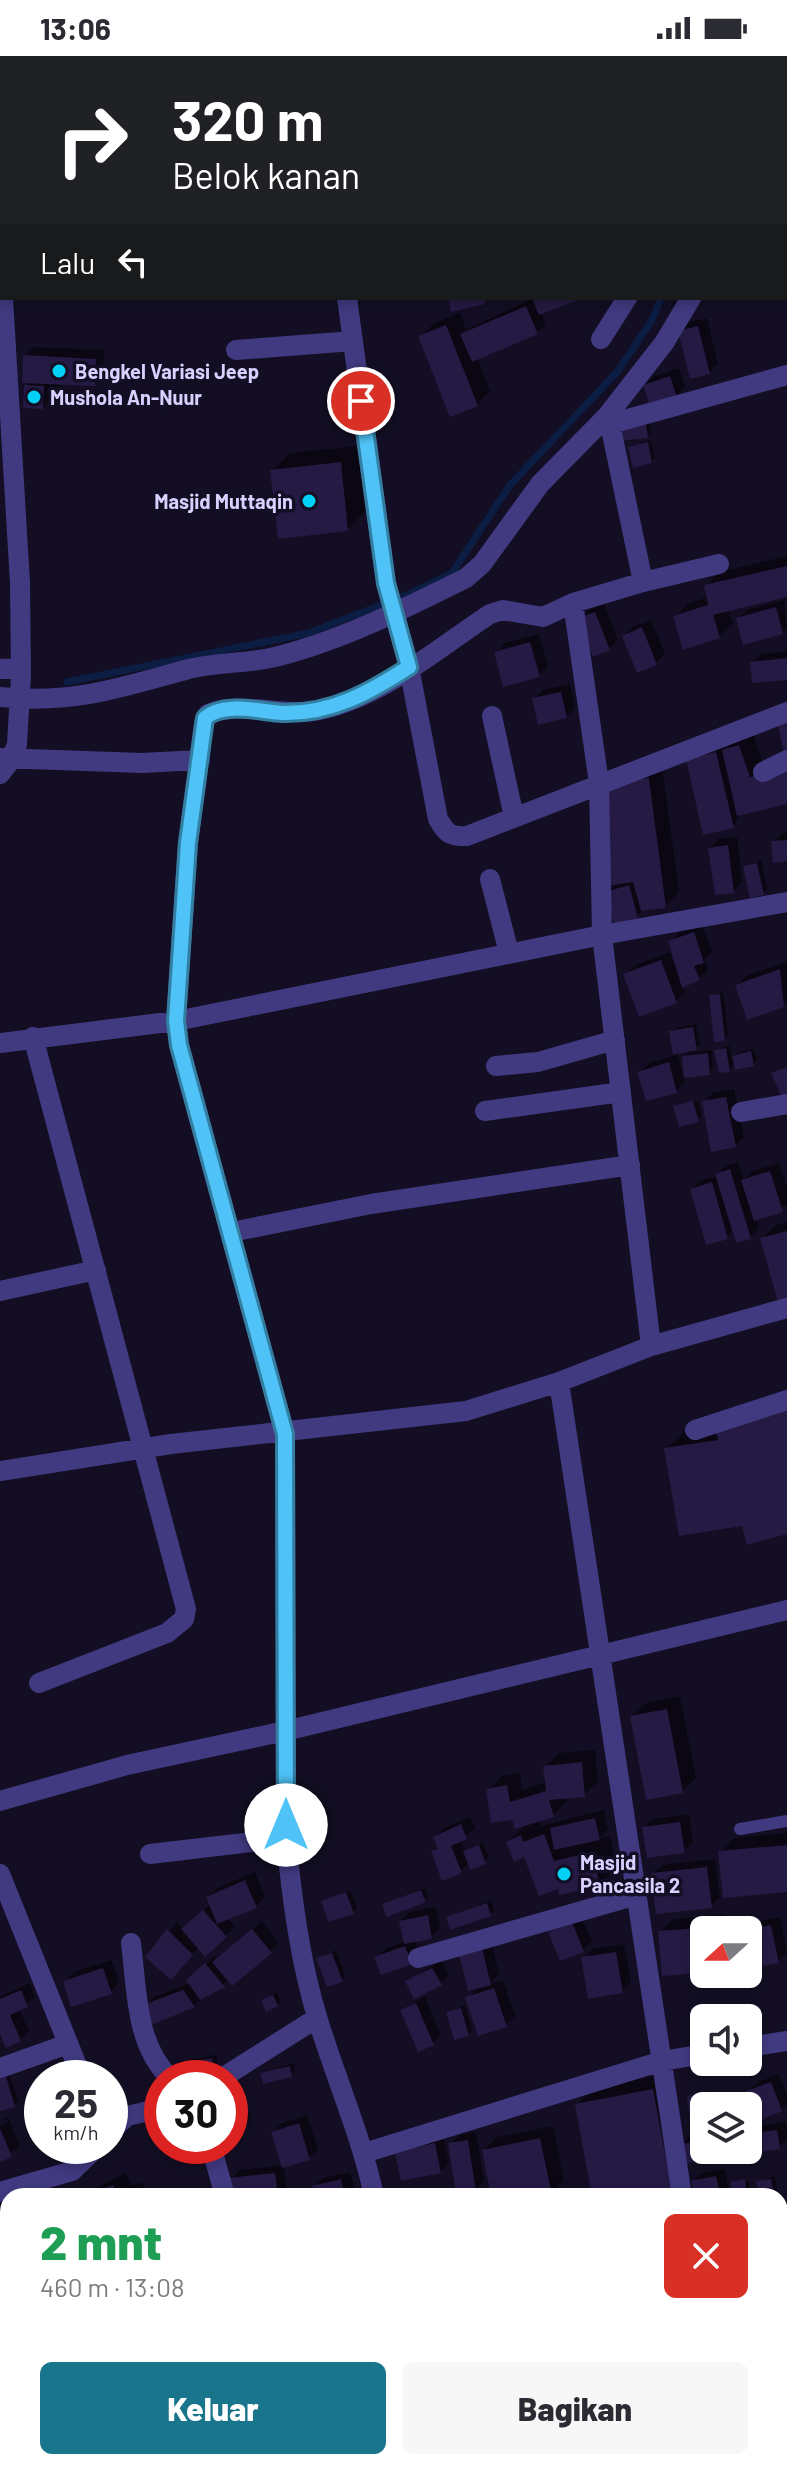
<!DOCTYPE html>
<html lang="id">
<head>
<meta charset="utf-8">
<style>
  body { margin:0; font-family:Barlow,sans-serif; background:#f7f7f7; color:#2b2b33; height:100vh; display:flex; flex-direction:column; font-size:30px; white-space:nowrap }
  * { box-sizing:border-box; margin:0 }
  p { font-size:26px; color:#7c7c81 }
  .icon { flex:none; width:44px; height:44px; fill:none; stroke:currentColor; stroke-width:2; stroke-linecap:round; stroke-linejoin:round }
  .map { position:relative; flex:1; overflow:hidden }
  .panel { position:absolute; left:0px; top:2132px; width:788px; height:282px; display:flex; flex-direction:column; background:#fff; border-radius:24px 24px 0 0; box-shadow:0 4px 12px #0003 }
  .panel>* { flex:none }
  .top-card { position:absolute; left:0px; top:0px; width:788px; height:244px; box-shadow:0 4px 12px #0003; background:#202124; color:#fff; overflow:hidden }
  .needle { width:52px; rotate:249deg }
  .buttons { position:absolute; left:690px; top:1860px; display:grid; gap:16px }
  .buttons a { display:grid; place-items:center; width:72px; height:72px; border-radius:12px; background:#fff; box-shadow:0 4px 12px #0003; font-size:40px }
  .speed { position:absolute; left:24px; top:2004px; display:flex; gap:16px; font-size:40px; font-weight:700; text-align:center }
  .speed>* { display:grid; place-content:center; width:104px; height:104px; border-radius:50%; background:#fff; box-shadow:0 4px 12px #0003; line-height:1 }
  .speed small { font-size:20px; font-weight:400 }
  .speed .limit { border:12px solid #d22; background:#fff; color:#111 }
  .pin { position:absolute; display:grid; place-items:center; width:68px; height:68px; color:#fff; margin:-34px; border:4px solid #fff; border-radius:50%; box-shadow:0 2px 8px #0007 }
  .me { position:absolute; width:88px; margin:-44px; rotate:0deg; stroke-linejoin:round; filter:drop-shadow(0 0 6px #0008) }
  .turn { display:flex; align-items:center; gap:28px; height:168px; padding:0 40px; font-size:36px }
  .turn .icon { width:104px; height:104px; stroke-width:2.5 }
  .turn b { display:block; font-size:56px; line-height:68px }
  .then { display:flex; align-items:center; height:76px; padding:0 40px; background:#0003; gap:16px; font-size:30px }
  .round { display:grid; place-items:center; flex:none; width:84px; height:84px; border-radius:12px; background:#f7f7f7 }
  .overview { display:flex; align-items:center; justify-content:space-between; height:136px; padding:0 40px }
  h1 { font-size:48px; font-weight:800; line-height:60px; color:#1e9e55 }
  .button { display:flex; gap:16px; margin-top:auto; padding:16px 40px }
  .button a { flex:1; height:92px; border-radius:12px; background:#19758b; color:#fff; font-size:32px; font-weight:800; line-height:92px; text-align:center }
  .button a+a { background:#f7f7f7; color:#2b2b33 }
  .status { display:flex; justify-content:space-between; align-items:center; height:56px; padding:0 40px; background:#fff; direction:ltr }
  .status svg { height:22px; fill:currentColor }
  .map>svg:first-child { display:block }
</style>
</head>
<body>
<div class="status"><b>13:06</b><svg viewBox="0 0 49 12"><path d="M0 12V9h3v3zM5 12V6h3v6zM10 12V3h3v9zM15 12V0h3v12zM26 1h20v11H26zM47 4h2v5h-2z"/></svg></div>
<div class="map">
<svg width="787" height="2413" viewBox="0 0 787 2413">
  <rect width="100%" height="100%" fill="#130e23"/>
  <path fill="#112c2c" d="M8,2323V2406H260L261,2413H0V2324Z"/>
  <path fill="#0007" d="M524,0H619L620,2H525Z
    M534,242H578L541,256L546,268L537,276L477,302L490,335L477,348L421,281L434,267L460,257L466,274Z
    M707,262L718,308L709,316L680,275L689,266Z
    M34,291L104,294L103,319L94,328L61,327L60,333L43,351L26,330L30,326L25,300Z
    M679,312L685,331L676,340L645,329L654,320Z
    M649,363L651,376L647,380L620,383Z
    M651,384L655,402L651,406L631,392Z
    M358,390L365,456L348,473L272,415L290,397Z
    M787,500V539L728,553L733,567L719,580L675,561L688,547L709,541L706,530L719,516Z
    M784,544L787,571L782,576L738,563L747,554Z
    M604,548L618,584L609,593L580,563L589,554Z
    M651,564L665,598L656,607L624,580L633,571Z
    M539,578L548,610L539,619L496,596L505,587Z
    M787,595V622L752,607L761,598Z
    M570,628L575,652L566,661L534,643L543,634Z
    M753,677L763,709L787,746L741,757L733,770L688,704L725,688L726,693L737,681Z
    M662,710L679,836L665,850L645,852L637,860L607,837L617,826L609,727Z
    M782,777H787V803L773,786Z
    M737,781L742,826L733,835L711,792L719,783Z
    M761,804L767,833L763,837L745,811Z
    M702,868L712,896L704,904L708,914L699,922L682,930L685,936L676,945L626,918L635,909L670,896L674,908L678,907L671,885L680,876Z
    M787,906V945L782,949L737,929L746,920Z
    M723,935L728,979L724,983L712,940Z
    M696,968L700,988L692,996L712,994L713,1013L709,1017L684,1001L691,993L677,996L685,1026L676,1035L640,1016L649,1007L675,999L671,976L675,972Z
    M729,989L732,1003L738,997L754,993L757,1004L753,1008L736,1007L729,1014L716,995Z
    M734,1033L744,1081L735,1090L704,1046L713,1037Z
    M698,1045L702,1060L698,1064L677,1051Z
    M738,1106L744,1124L752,1115L779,1107L787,1133V1149L756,1162L759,1172L750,1181L734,1173L727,1181L692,1133L701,1124L718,1120L726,1109Z
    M787,1166V1242L762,1183L776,1169Z
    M722,1369L787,1476L743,1467L666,1393L684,1376Z
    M680,1640L696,1722L682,1735L632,1660L646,1647Z
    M595,1694L598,1725L584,1739L565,1741L567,1745L553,1759L539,1763L541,1770L604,1754L608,1773L598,1783L610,1780L616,1811L599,1828L559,1830L508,1786L527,1767L514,1761L488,1734L502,1720L520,1717L523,1734L547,1726L545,1711L559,1697Z
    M689,1758L693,1786L684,1795L644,1772L653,1763Z
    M470,1761L475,1772L461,1783L465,1796L483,1787L489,1802L485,1806L469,1807L461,1815L433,1796L439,1790L435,1781L444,1772Z
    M787,1777V1834L721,1796L734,1782Z
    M715,1803L720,1841L711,1850L653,1818L662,1809Z
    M255,1816L265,1841L256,1850L227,1862L235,1871L205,1898L199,1891L180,1913L147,1901L177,1866L184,1873L211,1848L208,1841L217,1832Z
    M425,1832L428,1841L424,1845L384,1848Z
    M350,1834L357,1852L353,1856L324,1845Z
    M491,1844L494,1854L490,1858L448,1862Z
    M436,1851L440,1872L431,1881L415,1884L419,1898L411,1907L376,1901L385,1893L405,1885L401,1865L410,1856Z
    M725,1858L727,1874H704V1915L660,1876L674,1863Z
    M581,1859L592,1885L583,1894L551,1877L560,1868Z
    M780,1861L787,1896L778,1905L748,1911V1874H731L735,1870Z
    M262,1865L279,1887L270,1895L194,1949L152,1967L146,1950L154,1941L191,1927L189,1924L215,1900L218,1903Z
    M490,1881L499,1918L488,1929L503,1924L515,1960L506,1969L468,1942L480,1930L460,1894Z
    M624,1888L631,1926L622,1935L584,1902L593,1893Z
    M336,1894L345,1920L341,1924L319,1903Z
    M112,1904L119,1927L110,1936L65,1925L74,1916Z
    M442,1904L449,1919L440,1928L407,1926Z
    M30,1927L35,1941L19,1953L29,1975L20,1984L3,1980L0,1983V1941Z
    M277,1936L281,1945L277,1948L264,1945Z
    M425,1940L441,1979L432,1988L402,1954Z
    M465,1949L472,1975L468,1979L448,1957Z
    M216,1999L218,2009L214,2013L174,2010L178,2006Z
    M294,2007L295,2015L291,2019L262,2017Z
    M7,2011L18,2045L14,2049H0Z
    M670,2017L683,2087L690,2080L704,2078V2094H748V2072L786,2066L787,2083L779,2091L686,2105L691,2128L702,2117L725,2113L730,2140H594L577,2048L595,2031Z
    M779,2018L787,2038V2048L781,2054L749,2035L758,2026Z
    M707,2035L710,2050H704V2063L689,2041Z
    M242,2036L251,2063L242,2072L230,2076V2040Z
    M740,2036L742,2050H722L721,2042L725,2038Z
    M307,2059L318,2093L309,2102L284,2110L287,2137L283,2140H233L231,2123L240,2114L284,2109L273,2076L282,2067Z
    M8,2061L20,2090L0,2104V2070L8,2066L7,2063L0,2064Z
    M553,2070L564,2124L551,2137L493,2140L484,2095L497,2081Z
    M476,2076L484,2125L475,2134L451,2088L459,2079Z
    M443,2080L449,2107L440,2116L398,2096Z
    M350,2116L356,2140H317L314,2131L323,2122Z
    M126,2117L132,2130L142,2126L149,2140H79Z
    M775,2120L778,2140H761L758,2126Z
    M734,2125H749L751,2140H734Z
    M429,2135L430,2140H405L406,2139Z
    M787,2196V2303L780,2305V2197Z
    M787,2381V2412L786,2413L780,2406V2382Z
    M294,2406H345L346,2413H295Z
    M527,2409V2413H487Z"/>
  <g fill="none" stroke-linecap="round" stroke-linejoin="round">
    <path stroke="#0c1d43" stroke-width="7" d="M786,145L787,144
      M67,626L309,577L409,538L452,517L510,429L618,315L652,264L661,242"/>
  </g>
  <path fill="#251a43" d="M448,242H484L485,248L451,256Z
    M532,242H583L539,259Z
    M526,250L538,278L472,306L460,278Z
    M446,269L478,350L450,361L418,280Z
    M698,270L710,318L690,323L678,275Z
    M23,299L96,303L95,330L22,327Z
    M670,320L677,342L650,350L643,329Z
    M24,329L44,330L43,353L23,352Z
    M646,366L648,382L618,385L616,369Z
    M648,386L652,407L633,412L628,391Z
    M341,406L348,475L278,483L270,414Z
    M787,510V541L713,559L720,582L683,594L673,560L708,549L704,529Z
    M776,551L783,578L743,589L736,562Z
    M595,556L610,594L593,601L578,562Z
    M642,571L657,609L637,617L622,580Z
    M530,586L540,621L503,631L494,596Z
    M787,602V624L752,627L750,606Z
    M561,636L567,662L538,669L532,642Z
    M787,665V704H786L777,667Z
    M739,689L750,721L787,712V748L737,760L722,694Z
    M716,696L734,772L703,779L686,703Z
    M649,722L666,852L641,855L633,826L606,830L607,726Z
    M787,784V805L773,807L771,785Z
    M728,789L734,837L715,839L708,792Z
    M757,807L764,839L750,842L743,810Z
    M629,829L638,862L614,868L605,836Z
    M694,876L704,907L694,910L700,924L682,932L668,885Z
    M661,904L677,947L639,961L623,918Z
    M780,913L784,951L747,964L735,929Z
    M720,938L725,985L714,986L709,939Z
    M693,971L697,994L673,999L669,975Z
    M726,992L730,1016L719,1017L714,994Z
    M751,995L754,1010L735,1014L732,1000Z
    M708,997L710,1019L684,1022L682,1000Z
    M669,1006L677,1037L646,1045L637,1016Z
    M787,1011V1044L784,1046L771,1017Z
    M726,1041L736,1091L711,1096L702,1045Z
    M693,1045L699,1066L679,1071L673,1050Z
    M730,1113L751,1183L736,1187L715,1118Z
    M770,1115L783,1156L754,1165L741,1124Z
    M712,1126L728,1183L706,1189L690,1133Z
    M787,1175V1244L778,1246L760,1182Z
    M787,1353V1478L747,1489L742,1470L679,1480L664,1392L718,1384L715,1373Z
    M667,1653L683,1737L646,1744L630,1660Z
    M582,1706L585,1741L549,1744L554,1761L515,1773L512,1764L491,1767L486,1733L507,1729L510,1746L546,1735L543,1710Z
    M595,1762L600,1784L554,1794L550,1772Z
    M680,1766L685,1797L647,1802L642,1771Z
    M461,1768L467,1783L451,1790L462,1817L442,1825L431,1795L438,1793L433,1781Z
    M544,1778L554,1805L592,1796L600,1830L559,1839L558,1833L539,1840L524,1801L514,1806L506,1786L521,1779L523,1786Z
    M479,1789L486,1808L470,1814L463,1795Z
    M787,1789V1836L723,1842L718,1795Z
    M707,1811L712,1852L656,1858L651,1817Z
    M245,1824L257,1852L217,1868L206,1841Z
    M421,1834L426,1846L387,1861L382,1848Z
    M346,1836L354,1858L328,1866L321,1845Z
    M487,1847L491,1860L450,1874L446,1861Z
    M203,1854L227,1881L205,1901L181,1873Z
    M428,1859L432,1883L404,1888L399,1865Z
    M572,1866L584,1896L560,1905L548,1876Z
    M771,1869L779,1907L748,1913V1874Z
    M712,1871L713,1874H704V1917L662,1920L658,1875Z
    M167,1873L193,1899L171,1924L145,1901Z
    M252,1873L272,1897L232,1930L212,1906Z
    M481,1888L491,1929L468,1935L458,1894Z
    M405,1890L412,1908L381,1919L374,1901Z
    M616,1896L623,1937L588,1943L581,1901Z
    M332,1897L343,1926L327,1931L316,1902Z
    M205,1907L225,1931L200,1944L186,1924Z
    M103,1912L112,1938L71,1951L63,1925Z
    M432,1912L442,1929L414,1943L405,1925Z
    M494,1932L507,1971L478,1980L465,1941Z
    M21,1934L28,1951L10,1959L21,1985L6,1992L0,1979V1943Z
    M183,1934L195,1951L151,1969L143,1949Z
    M273,1939L278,1950L266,1956L261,1944Z
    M416,1947L434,1989L418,1996L400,1954Z
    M461,1952L469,1980L454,1984L446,1956Z
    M212,2002L215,2015L178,2022L172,2010Z
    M290,2010L292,2021L263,2028L260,2017Z
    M4,2013L15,2051L0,2055V2014Z
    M771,2026L782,2055L758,2065L746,2035Z
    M653,2033L673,2140H592L575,2048Z
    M704,2038V2065L690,2066L687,2040Z
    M737,2039L738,2050H720L719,2041Z
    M233,2044L243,2074L230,2078V2045Z
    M299,2067L310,2104L282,2112L271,2076Z
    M0,2072L12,2101L0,2106Z
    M777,2074L780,2093L682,2108L679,2088L704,2085V2094H748V2078Z
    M540,2082L552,2139L491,2140L482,2094Z
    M468,2084L476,2136L456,2138L448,2087Z
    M435,2087L441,2117L401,2125L395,2096Z
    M275,2117L278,2140H231L229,2122Z
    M716,2120L720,2140H693L691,2125Z
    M341,2123L345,2140H315L312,2130Z
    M745,2123L747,2140H732L730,2126Z
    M771,2123L774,2140H759L756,2125Z
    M113,2129L117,2140H87Z
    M8,2191V2221L0,2195Z
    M781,2239L787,2265V2305L780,2307Z
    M787,2360V2375L780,2376V2361Z
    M784,2388L787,2413H729L728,2406H780V2389Z
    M292,2406H336V2413H293Z"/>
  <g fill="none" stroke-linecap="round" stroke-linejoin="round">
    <path stroke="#413a81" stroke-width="12" d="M740,1773L787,1765"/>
    <path stroke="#413a81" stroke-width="20" d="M318,0V2
      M652,0L653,2
      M786,7H787
      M0,43H2
      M786,123H787
      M786,163L787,162
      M0,210L2,235
      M347,242L386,527L409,611L438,763C446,777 450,781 467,780L787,656
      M601,283L627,242
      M236,294L353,285
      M607,360L610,368L787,319
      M610,368L643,526
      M573,547L599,727L602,879L651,1290
      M0,613L21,612
      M0,641C73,648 116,633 185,614C214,606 245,608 275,601C340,585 406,552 466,522L482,508L540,428L607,360L664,287L691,242
      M492,660L514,761
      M0,702L142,707L200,704
      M763,716L787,704
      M0,718L11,704L17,688L21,620L20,527L3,242
      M490,823L509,897
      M33,981L186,1553L184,1563L167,1577L39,1627
      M0,987L176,965L602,879L787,846
      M496,1010L538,1006L615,984
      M485,1055L621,1036
      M741,1056L787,1048
      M232,1176L371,1148L630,1109
      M0,1235L96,1214
      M559,1326L682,2140
      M695,1374L787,1344
      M0,1415L171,1388L466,1355L559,1326L651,1290L787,1252
      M0,1745L127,1709L285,1675L787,1554
      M150,1798L286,1782
      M0,1818L82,2022
      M131,1887C137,1933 135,1988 170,2022
      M418,1902L637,1839
      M748,1991L787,1985
      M0,2012L68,1988
      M222,2022L317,1962
      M110,2076L127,2060L162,2052
      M211,2090L225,2140
      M364,2097L662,2005L704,1998
      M0,2136L72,2115L98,2090
      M374,2140C361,2079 336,2023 318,1964C300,1906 292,1842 286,1782L285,1378L179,989L176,965L188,787L204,667L208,658C241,644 283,662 319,654C382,641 437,593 490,558L503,554L543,561L573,547L643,526L719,508
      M0,2313L8,2312
      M723,2406L724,2413"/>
    <path stroke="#7669fd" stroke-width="20" d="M780,2199L787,2198
      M274,2406L275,2413"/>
  </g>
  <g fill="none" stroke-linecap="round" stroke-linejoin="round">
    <g stroke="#337fa1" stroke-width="20">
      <path id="route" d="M286,1769L285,1378L179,989L176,965L188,787L205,662C224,645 260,656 283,657C332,658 370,636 409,611L386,527L361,345"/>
    </g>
    <use href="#route" stroke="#4fc3f7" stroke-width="14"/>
  </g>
  <g fill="#03d0f7" stroke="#130e23" stroke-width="3">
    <circle cx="59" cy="315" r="8"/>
    <circle cx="34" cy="341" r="8"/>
    <circle cx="309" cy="445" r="8"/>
    <circle cx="564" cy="1818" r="8"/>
  </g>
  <g text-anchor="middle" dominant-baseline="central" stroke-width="7" stroke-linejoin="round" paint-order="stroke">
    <g font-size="20" font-weight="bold" fill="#d8d0fe" stroke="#130e23" text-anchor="start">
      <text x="75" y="315">Bengkel Variasi Jeep</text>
      <text x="50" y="341">Mushola An-Nuur</text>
      <text x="293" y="445" text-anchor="end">Masjid Muttaqin</text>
      <text x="580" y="1806">Masjid<tspan x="580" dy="23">Pancasila 2</tspan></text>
    </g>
  </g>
</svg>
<div class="buttons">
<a><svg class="needle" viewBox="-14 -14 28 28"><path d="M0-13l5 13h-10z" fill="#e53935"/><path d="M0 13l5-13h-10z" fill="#7c7c81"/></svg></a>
<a><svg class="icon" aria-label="sound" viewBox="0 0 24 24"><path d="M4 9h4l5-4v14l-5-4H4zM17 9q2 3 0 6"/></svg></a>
<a><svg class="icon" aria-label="layers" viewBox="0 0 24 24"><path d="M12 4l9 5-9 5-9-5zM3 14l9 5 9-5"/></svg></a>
</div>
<div class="speed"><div>25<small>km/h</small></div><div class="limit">30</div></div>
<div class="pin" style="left:361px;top:345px;background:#d93025"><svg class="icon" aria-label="arrive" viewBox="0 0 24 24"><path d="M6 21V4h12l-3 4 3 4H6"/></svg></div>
<svg class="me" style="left:286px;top:1769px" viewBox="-20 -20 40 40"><circle r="19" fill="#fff"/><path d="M0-13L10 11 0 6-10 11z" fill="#4fc3f7"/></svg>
<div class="top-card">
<div class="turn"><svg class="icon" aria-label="right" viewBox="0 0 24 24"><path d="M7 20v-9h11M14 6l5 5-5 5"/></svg><div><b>320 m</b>Belok kanan</div></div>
<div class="then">Lalu<svg class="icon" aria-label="left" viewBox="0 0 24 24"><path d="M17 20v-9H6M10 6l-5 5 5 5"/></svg></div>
</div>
<section class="panel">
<div class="overview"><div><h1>2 mnt</h1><p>460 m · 13:08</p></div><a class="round" style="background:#d93025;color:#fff"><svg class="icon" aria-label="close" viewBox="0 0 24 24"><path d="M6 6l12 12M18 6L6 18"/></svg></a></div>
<div class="button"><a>Keluar</a><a>Bagikan</a></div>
</section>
</div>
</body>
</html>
